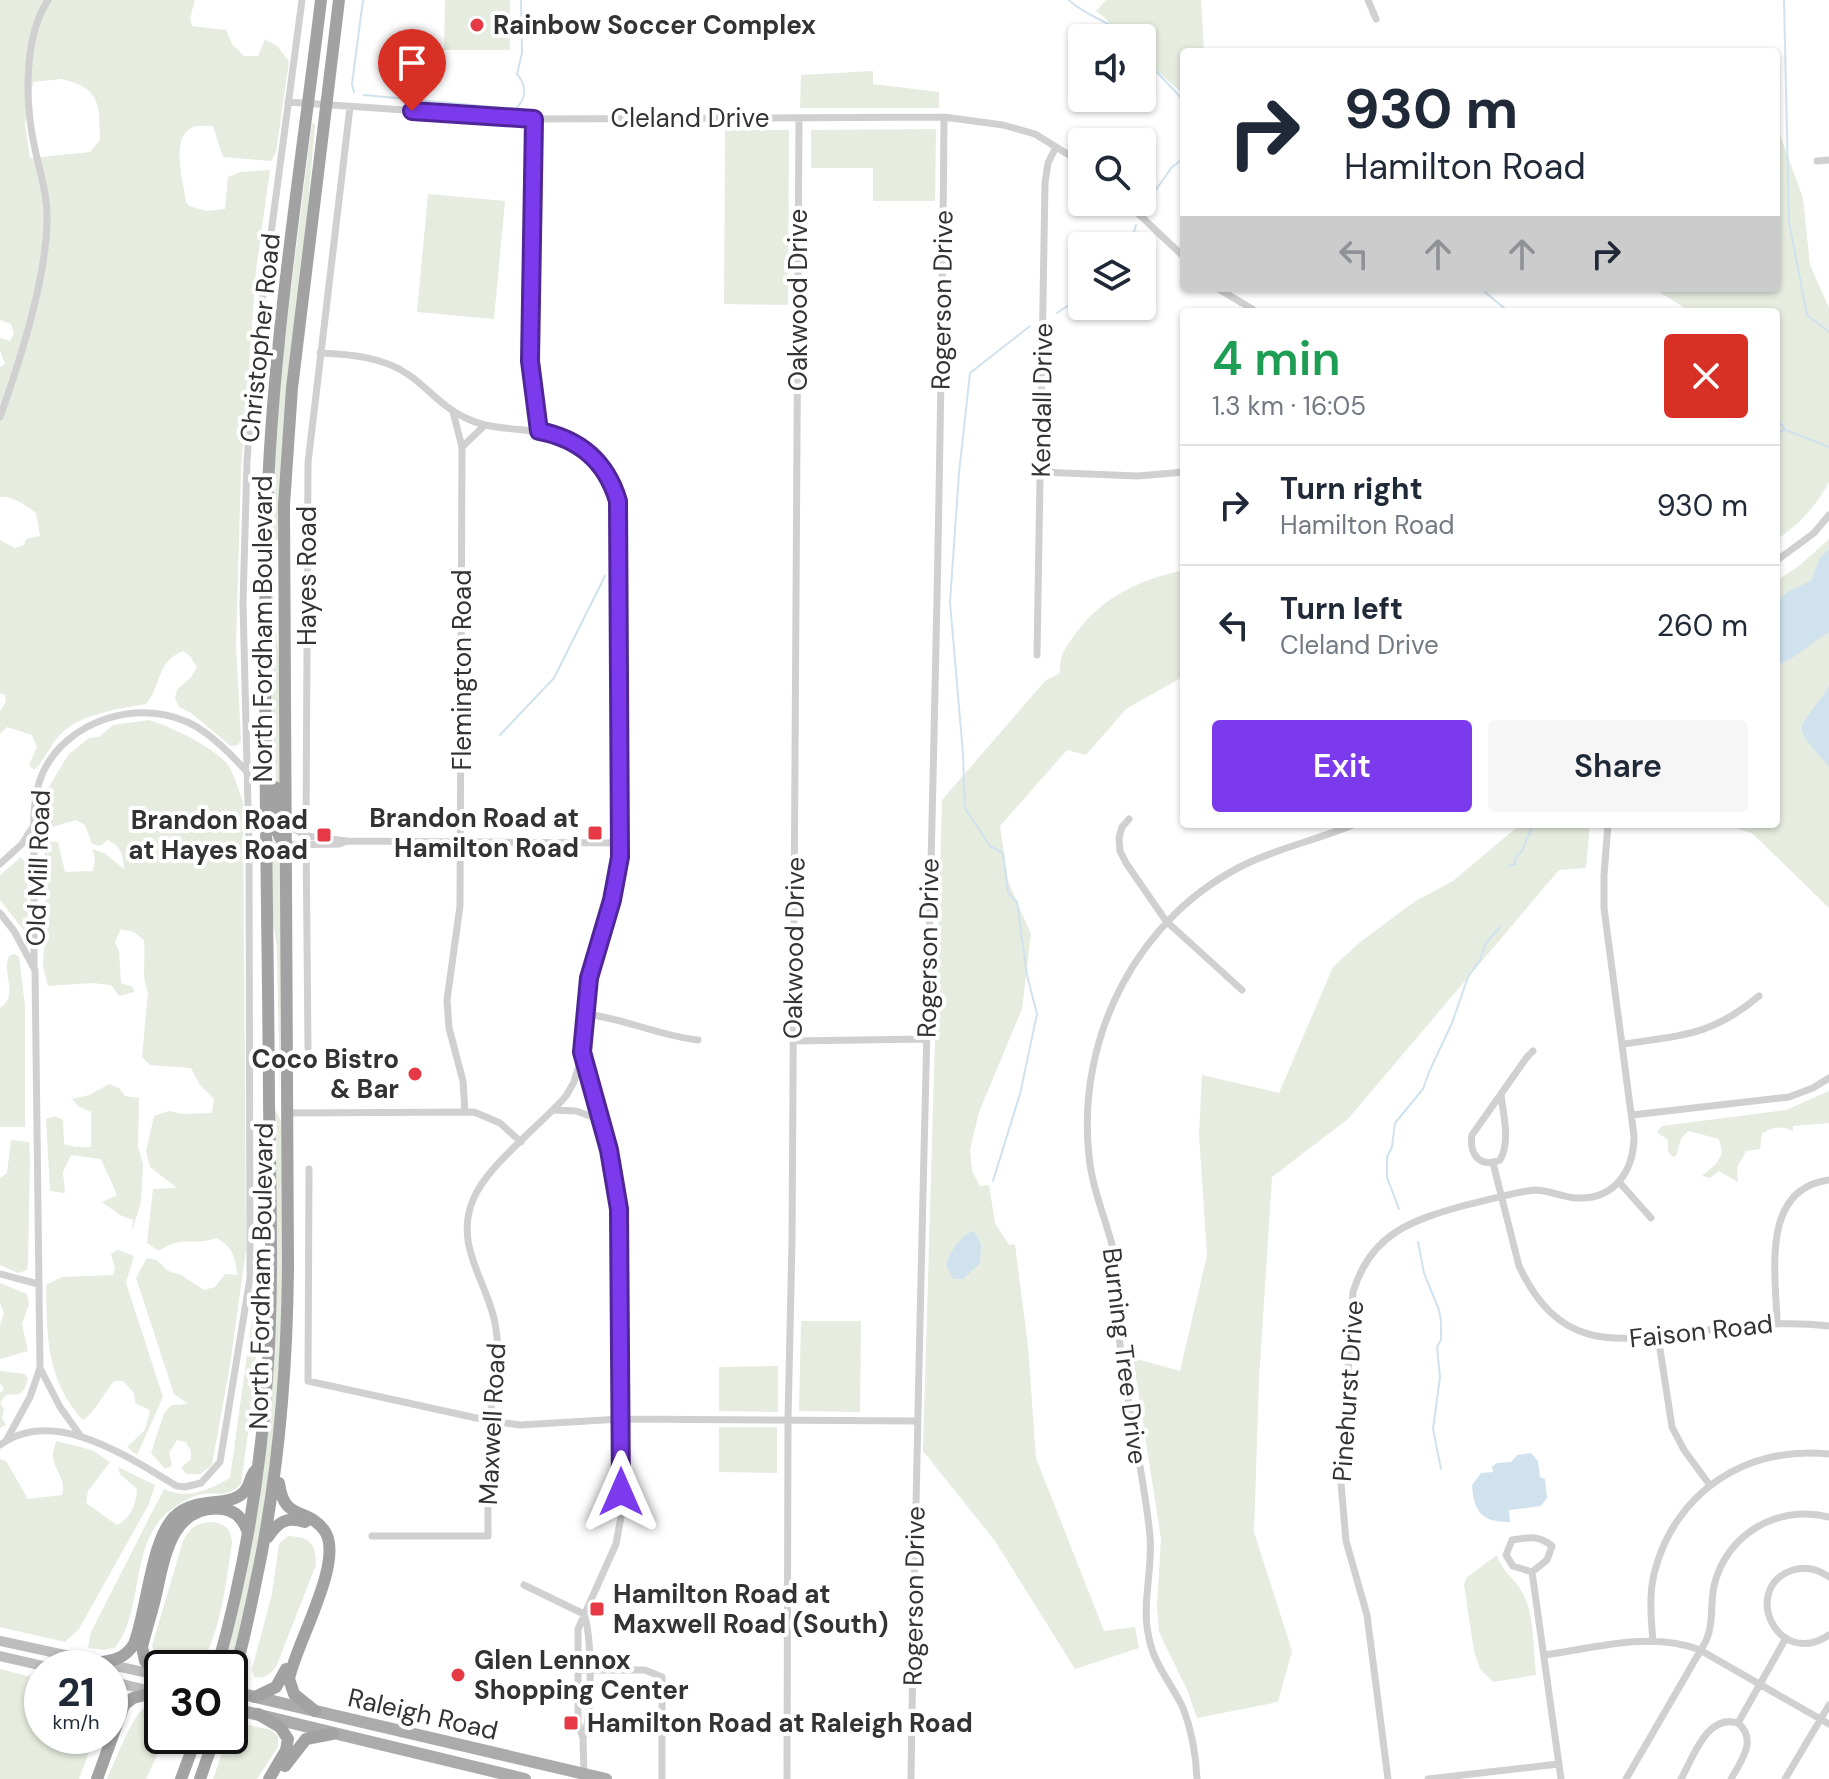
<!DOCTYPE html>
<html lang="en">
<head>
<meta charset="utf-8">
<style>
  body { margin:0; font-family:"DM Sans",sans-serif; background:#f6f6f7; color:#1f2937; height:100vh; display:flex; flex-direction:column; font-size:30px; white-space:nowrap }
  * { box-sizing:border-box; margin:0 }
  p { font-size:26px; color:#747a83 }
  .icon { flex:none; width:44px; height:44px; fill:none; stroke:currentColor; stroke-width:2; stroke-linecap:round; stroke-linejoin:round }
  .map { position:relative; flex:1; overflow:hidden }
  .panel { position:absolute; left:1180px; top:308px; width:600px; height:520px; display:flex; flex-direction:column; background:#fff; border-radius:8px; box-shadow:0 2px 6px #0004 }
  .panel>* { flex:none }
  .hud { position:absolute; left:1180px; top:48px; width:600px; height:244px; border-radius:8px; box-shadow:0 2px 6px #0004; background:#fff; color:#1f2937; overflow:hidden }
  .fabs { position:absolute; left:1068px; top:24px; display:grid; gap:16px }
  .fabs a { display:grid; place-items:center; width:88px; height:88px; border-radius:8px; background:#fff; box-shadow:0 2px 6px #0004; font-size:40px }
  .speed { position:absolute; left:24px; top:1650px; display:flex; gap:16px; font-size:40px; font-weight:700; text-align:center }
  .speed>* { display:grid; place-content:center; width:104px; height:104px; border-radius:50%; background:#fff; box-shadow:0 2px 6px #0004; line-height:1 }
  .speed small { font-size:20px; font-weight:400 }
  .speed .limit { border:4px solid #111; border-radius:12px; background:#fff; color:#111 }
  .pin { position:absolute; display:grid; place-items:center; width:68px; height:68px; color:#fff; margin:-82px -34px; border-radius:50% 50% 50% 0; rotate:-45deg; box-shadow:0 0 8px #0007 }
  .pin .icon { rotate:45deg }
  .me { position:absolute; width:88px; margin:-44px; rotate:0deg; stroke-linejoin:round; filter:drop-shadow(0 0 6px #0008) }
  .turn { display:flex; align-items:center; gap:28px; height:168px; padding:0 32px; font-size:36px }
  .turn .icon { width:104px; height:104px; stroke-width:2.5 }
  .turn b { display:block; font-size:56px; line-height:68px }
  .lanes { display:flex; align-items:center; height:76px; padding:0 32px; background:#0003; justify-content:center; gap:40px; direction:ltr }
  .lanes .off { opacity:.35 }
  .round { display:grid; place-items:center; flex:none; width:84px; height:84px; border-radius:8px; background:#f6f6f7 }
  .summary { display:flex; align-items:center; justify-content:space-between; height:136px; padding:0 32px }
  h1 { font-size:48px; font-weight:600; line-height:60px; color:#1e9e55 }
  .primary-button { display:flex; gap:16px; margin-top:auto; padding:16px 32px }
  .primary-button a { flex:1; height:92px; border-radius:8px; background:#7c3aed; color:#fff; font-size:32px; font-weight:600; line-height:92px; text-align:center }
  .primary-button a+a { background:#f6f6f7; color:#1f2937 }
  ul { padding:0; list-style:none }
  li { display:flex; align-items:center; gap:24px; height:120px; padding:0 32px; border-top:2px solid #e0e1e3 }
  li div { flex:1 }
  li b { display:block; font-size:30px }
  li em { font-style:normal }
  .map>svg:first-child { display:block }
</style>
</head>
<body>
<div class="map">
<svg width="1829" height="1779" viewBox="0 0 1829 1779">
  <rect width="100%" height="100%" fill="#fff"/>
  <path fill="#e6ecdf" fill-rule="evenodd" d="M0,0H195L190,18L192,26L226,30L232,44L244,56H258L265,39L277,46L289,61L276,152L271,161L223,157L213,126C207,126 198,125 193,127C169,137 184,182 186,202L189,206L206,211L225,209L228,177L240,172L270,170L256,271L241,470L236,644L241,740L238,745L231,746L191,713L179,707L175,699L177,690L191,677L197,667L190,656L183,651C157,661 161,686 146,704C117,709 77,714 57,738C49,748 44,761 34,770L29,765L37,747L32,735L7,727L0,734V711L6,702L5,695L0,693V540L15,548L24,545L26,539L40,536L36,513C25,505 14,496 0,497V367L5,364L0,350V338L10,341L14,334L11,324L0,320ZM61,79C101,88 99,103 100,140L90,152L30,158L25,124L33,82Z
    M445,0H510V50H444Z
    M1106,0H1201L1204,52H1184V95L1142,57V38H1121L1106,19L1096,11Z
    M873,71V84L939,92V108H800L801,75Z
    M312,122L315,125L279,542L270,534L280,377Z
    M1776,124L1803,198L1810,265L1829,308V482C1816,506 1799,525 1776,540V312H1691L1653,288H1776Z
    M936,129L935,201H873V168H811V130Z
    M725,130H789L788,305L724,304Z
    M428,194L505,201L494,319L417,312Z
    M1829,539V908L1753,834L1726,824H1776V581L1799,566Z
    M270,562L279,660L280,801L278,800L270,709Z
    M1184,570V676L1126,709L1086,755L1067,750L1000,826L1008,881L1031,934L1022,1009L979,1112L970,1150L972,1171L980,1186L989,1185L995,1223L1009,1245L1015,1244L1028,1346L1036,1458L1104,1631L1135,1627L1139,1648L1075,1669L995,1541L923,1451L942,800L1045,681L1060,673C1059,655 1066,647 1076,633C1103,596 1140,580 1184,570Z
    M149,720C168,725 217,749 228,765C235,776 238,789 243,801L246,1250L230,1365L212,1465L200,1474H186L181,1468L191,1459V1451L186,1442L177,1440L169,1453L172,1466L165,1469L151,1453L164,1413L172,1405L188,1404L174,1394L136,1278L147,1258L157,1260L168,1271L181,1275L204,1290L215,1287L225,1274L237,1275C236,1258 232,1245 216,1238C193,1247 183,1234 159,1251L147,1243L153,1189L177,1188L150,1167L146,1151L154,1116L169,1111L183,1114L212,1113L214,1099L200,1085L191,1068L150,1065L142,1057L148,992C141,979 146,956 144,940L134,932L121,929L115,942L119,951L121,983L133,987L134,992L119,996L111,985L92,983L48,986L43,967L46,908L44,841L58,842L65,872L93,871L95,858L92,849L104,853L124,869C123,855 121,846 108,840L100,846L92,844L85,825L76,820L53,827L47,826L43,821L47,790L68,755L89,738L99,737L113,725Z
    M1521,824H1590L1586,868L1559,870L1348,1119L1272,1177L1259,1380L1254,1532L1292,1651L1278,1702L1197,1718L1188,1692L1159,1632L1157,1605L1161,1539L1133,1358L1180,1371L1207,1255L1199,1135L1202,1075L1279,1093L1333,967L1359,943L1414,902L1453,881Z
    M272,838H275L281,852L280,1101L277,948L272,915Z
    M21,857L27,865L28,929L26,933L0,900V875Z
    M15,954L19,957L25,1006V1127H0V1008C20,995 1,976 9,956Z
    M109,1084L119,1088L125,1096L139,1098L138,1147L143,1164L141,1202L132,1231L133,1220L120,1215L102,1202L117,1195L101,1159L71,1155L63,1172L65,1193L50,1191L46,1119L55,1116L63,1120L64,1144L76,1147H91V1112L78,1106L72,1099L89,1095Z
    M1829,1091V1123L1793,1126V1131C1780,1125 1774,1127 1762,1133L1760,1149L1746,1151L1737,1168L1738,1182L1719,1171L1710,1178L1702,1176L1716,1164L1722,1153L1719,1139L1688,1131L1681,1139L1676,1156L1672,1157L1668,1151V1140L1657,1132L1662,1126L1786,1110Z
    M274,1108L282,1123C283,1223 285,1323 277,1422C270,1503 251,1589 230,1668L223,1667L257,1508Z
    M11,1140L29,1142L30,1156L28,1262L27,1270L18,1273L0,1265V1178L7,1173Z
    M118,1250L134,1256L126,1283L163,1397L137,1455L127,1447L145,1430L150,1410L135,1403L134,1393L123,1381H114C106,1391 92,1416 83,1420C46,1380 47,1337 46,1285L62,1277L113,1275L115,1268L111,1254Z
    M0,1283L27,1294L29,1304L22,1324L28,1351L0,1359V1325L4,1313L0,1303Z
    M256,1290L260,1296L254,1390L241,1484C225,1501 215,1489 195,1496C184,1500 167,1511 160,1520C131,1556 142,1613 115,1648L103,1650L88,1648L91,1632L164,1489C187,1500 209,1490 230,1478Z
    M801,1321H861L860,1412L799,1411Z
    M778,1366V1412L719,1411V1367Z
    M0,1371L25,1374L28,1379L25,1388L20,1394L6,1395L0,1403L4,1409L2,1418L6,1425L0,1428V1393L4,1389L0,1383Z
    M719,1427H777V1473L719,1472Z
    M56,1441L92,1450L110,1462L88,1491L86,1503L117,1525C131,1519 136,1504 137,1489L120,1474L118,1467L155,1485L149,1504L79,1629L65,1642L0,1627V1459L6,1461L28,1499L62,1495C67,1479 53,1470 53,1455C53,1450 55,1446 56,1441Z
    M211,1522C226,1524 230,1528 232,1542C228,1569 219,1652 196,1665L157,1657L152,1646L183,1541C190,1528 196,1523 211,1522Z
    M288,1536C310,1537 316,1543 316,1565L276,1667C270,1674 264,1679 254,1677L252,1669L272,1594L279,1544Z
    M1497,1555C1502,1572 1514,1577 1522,1592C1535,1614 1533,1649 1536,1675L1493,1682L1480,1669L1474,1651L1464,1585L1466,1578Z
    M0,1669L42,1680V1736H95L79,1779H0Z
    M150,1704L162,1708V1736H166L146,1779H107C115,1762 134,1708 150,1704Z
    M231,1721L271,1730L278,1736V1747L257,1779H213L228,1736H230Z"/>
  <path fill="#cfe2ee" d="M1829,549V632L1789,660L1776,666V602L1787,592L1811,581L1820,558Z
    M1829,686V767C1788,719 1798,735 1829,686Z
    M974,1231L981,1244L980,1263L963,1279H953L946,1265C950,1252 961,1234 974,1231Z
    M1531,1453L1538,1461L1540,1477L1545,1479L1547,1498L1541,1506L1509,1510L1510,1522C1483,1522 1474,1514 1472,1485L1481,1473L1493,1472L1492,1467L1497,1463L1511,1462L1517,1455Z"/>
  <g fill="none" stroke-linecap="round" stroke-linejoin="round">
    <path stroke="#cfe2ee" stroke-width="2" d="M1069,0C1086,17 1110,20 1126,38
      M1784,0L1789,222L1807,315L1829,332
      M1142,56L1184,101
      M354,92L352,84L363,0
      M364,95L516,109C527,97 527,86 517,74L522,53L521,0
      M1148,201L1172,167L1184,158
      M1130,246L1136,225
      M1480,288L1509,312
      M1057,313L1082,296
      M1776,418L1786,430L1829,447
      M1776,433L1785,430
      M500,735L554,678L605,576
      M1509,866L1515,864V858L1522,851L1533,824
      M993,1181L1020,1094L1037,1014L1027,975L1017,902L1008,893L1003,853L990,846L965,808L963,754L950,602L959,473L970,373L1030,326
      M1399,1209L1387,1177V1157L1392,1147L1395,1123L1423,1089L1429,1072L1452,1023L1468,977L1480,960L1486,943L1500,927
      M1418,1242L1424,1273L1439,1310L1441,1321V1340L1437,1347L1440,1377L1433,1429L1441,1469"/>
    <path stroke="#d0d0d0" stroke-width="7" d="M1368,0L1376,19
      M288,102L534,119L944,117L1003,125L1035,134L1082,163
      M534,119L530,361L539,431
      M1817,161L1829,160
      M1126,202L1184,257
      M1217,288L1257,312
      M320,353C349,354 384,357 409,375C429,389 444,409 468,419C489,429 512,428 534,431C577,435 606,461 618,501L620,857L612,900L589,978L582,1052L609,1150L619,1209L621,1517L616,1544L578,1629V1723L583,1738L584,1775
      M453,412L462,447L460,906L447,1000L449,1028L463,1081L465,1112
      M0,417C20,361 46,280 47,221C48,196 40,173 35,149C25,105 23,38 48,0
      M462,447L485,425
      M1040,472L1138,476L1184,472
      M1776,561L1814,533L1829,515
      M1037,655L1045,183L1048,163L1056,147
      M1129,819L1122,827L1119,838L1120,851L1126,863L1166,921L1242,990
      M286,824L306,836L347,841L620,843
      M286,845L339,844L347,841
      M0,864L22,844L33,827
      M0,913L14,931L35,970L40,1368L60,1407L80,1435
      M34,967C34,932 34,897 34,863C34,835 31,804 41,777C64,719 144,695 197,727C216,739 232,755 247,772
      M585,1014C624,1018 659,1036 698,1040
      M793,1041L926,1039
      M1624,1044C1683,1035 1711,1036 1759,996
      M308,1048L306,833L308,463L350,107
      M1501,1094C1503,1115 1511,1141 1500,1160C1480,1168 1469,1155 1472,1135L1527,1057L1533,1051
      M554,1110L576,1111L601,1120
      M287,1113L474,1112L500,1123L521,1142
      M1632,1115L1789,1097L1813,1088L1829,1078
      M1493,1163L1519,1266C1561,1355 1618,1341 1701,1331C1744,1325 1786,1321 1829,1326
      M309,1169L308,1381L490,1421L520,1425L621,1419L917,1421
      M1620,1183L1651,1218
      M0,1274L38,1284
      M1777,1323C1776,1274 1760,1189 1829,1180
      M1658,1336L1672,1427L1684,1450L1709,1484
      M7,1439L30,1397L40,1368
      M0,1445C54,1405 129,1458 177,1486L185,1487L201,1483L220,1462L250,1278L249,846L243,603L247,461L255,354L302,0
      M372,1536H488C488,1497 487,1458 490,1420C492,1390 501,1359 496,1329C490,1284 453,1248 473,1200C487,1165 540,1126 566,1096L574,1082L581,1058
      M1532,1572L1547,1560L1552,1546C1538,1535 1529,1537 1512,1540L1506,1555L1513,1566L1532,1572L1561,1779
      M1829,1577C1818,1569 1806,1566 1793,1570C1740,1587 1777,1670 1829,1635
      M524,1585L584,1614
      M1653,1641C1651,1619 1649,1595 1654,1574C1674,1492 1747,1445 1829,1454
      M1545,1655C1595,1648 1650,1631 1700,1650L1829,1724
      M578,1670H645L662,1677V1779
      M1738,1723L1786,1638
      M583,1738C593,1715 592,1637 584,1614
      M787,1779L788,1419L792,1242L799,118
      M911,1779C919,1225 940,671 944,117
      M1197,1779C1196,1755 1192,1731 1183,1708C1172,1684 1154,1665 1149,1638C1141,1604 1153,1570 1150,1536C1144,1472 1127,1409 1120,1345C1118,1323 1121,1301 1118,1279C1115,1236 1093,1199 1089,1156C1076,1037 1138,915 1248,863C1282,847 1320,839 1355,824
      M1388,1779L1367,1615L1346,1541L1341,1483L1353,1292C1371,1233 1412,1220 1466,1205C1488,1200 1511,1193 1534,1190C1549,1190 1562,1197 1577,1198C1615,1200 1634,1170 1634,1136L1604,908V875L1608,824
      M1428,1779L1559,1764
      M1626,1779L1706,1641C1714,1623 1710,1605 1714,1586C1726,1534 1778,1504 1829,1517
      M1681,1779C1693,1758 1707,1713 1738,1723C1758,1740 1741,1761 1731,1779
      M1785,1779L1829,1705"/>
    <path stroke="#bdbdbd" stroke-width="10" d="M0,1641L162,1676
      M0,1656L52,1668
      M110,1681L155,1692"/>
    <path stroke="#ababab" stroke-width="12" d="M230,1691L606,1779
      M230,1708L525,1779"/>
    <path stroke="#a2a2a2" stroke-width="12" d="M275,787L277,831L283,843
      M279,1483C284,1522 306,1506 324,1530C346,1559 296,1643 289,1679L294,1694L315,1711
      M268,1537C278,1522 287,1516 305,1522
      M96,1663C112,1661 125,1659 134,1644C147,1611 151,1539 175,1516C196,1496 227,1508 243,1493C250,1487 249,1478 255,1471
      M217,1668C244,1573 260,1477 267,1378C274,1286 270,1193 269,1100C268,918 263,735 266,553C268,368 299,184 321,0
      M162,1675L145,1661L142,1647C146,1631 151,1615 155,1599C164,1561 170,1503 223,1509C237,1511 244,1520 248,1533
      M230,1687C241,1654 248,1620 255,1586C278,1481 287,1375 288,1268L284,505L292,388L339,0
      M110,1696L113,1705L110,1721
      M255,1697L276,1687L286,1669
      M258,1714L280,1727L288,1739L286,1750L269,1779
      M285,1766L306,1739L332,1734
      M97,1779L124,1705L133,1698L156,1692
      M181,1779L197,1736
      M200,1779L215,1736"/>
  </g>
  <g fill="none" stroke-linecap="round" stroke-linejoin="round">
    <g stroke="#51269a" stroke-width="20">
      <path id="route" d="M412,111L534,119L530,361L539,431C580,439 606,461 618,501L620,857L612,900L589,978L582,1052L609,1150L619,1209L621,1492"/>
    </g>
    <use href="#route" stroke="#7c3aed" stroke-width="14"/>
  </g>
  <g fill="#e63946" stroke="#fff" stroke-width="3">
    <circle cx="477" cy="25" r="8"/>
    <rect x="587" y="825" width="16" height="16" rx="4"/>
    <rect x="316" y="827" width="16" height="16" rx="4"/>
    <circle cx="415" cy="1074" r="8"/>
    <rect x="589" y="1601" width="16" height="16" rx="4"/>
    <circle cx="458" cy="1675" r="8"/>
    <rect x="563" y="1715" width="16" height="16" rx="4"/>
  </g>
  <g text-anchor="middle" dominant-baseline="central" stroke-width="8" stroke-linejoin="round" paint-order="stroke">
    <g font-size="26" font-weight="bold" fill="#333" stroke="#fff" text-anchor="start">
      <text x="493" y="25">Rainbow Soccer Complex</text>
      <text x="579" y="818" text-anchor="end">Brandon Road at<tspan x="579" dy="30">Hamilton Road</tspan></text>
      <text x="308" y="820" text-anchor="end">Brandon Road<tspan x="308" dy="30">at Hayes Road</tspan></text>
      <text x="399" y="1059" text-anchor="end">Coco Bistro<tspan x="399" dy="30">&amp; Bar</tspan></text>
      <text x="613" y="1594">Hamilton Road at<tspan x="613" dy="30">Maxwell Road (South)</tspan></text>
      <text x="474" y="1660">Glen Lennox<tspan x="474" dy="30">Shopping Center</tspan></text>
      <text x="587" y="1723">Hamilton Road at Raleigh Road</text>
    </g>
    <g font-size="26" fill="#333" stroke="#fff">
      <text x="690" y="118">Cleland Drive</text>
      <text transform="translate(798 300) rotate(-90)">Oakwood Drive</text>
      <text transform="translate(942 300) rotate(-89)">Rogerson Drive</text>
      <text transform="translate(260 338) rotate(-84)">Christopher Road</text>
      <text transform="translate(1042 400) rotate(-89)">Kendall Drive</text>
      <text transform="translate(307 576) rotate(-90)">Hayes Road</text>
      <text transform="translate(263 629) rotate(-90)">North Fordham Boulevard</text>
      <text transform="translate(462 670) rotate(-90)">Flemington Road</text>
      <text transform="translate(38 868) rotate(-88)">Old Mill Road</text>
      <text transform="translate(794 948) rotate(-89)">Oakwood Drive</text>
      <text transform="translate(928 948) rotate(-89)">Rogerson Drive</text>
      <text transform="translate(261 1276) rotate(-89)">North Fordham Boulevard</text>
      <text transform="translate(1701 1331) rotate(-6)">Faison Road</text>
      <text transform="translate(1125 1356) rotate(83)">Burning Tree Drive</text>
      <text transform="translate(1348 1391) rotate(-86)">Pinehurst Drive</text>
      <text transform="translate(492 1424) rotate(-87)">Maxwell Road</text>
      <text transform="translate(914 1596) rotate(-89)">Rogerson Drive</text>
      <text transform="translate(423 1714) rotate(13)">Raleigh Road</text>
    </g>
  </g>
</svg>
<div class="fabs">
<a><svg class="icon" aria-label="sound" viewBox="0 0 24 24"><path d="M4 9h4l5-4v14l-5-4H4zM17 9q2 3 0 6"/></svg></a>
<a><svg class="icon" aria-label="search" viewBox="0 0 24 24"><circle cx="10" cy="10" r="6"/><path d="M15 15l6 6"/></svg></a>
<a><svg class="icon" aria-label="layers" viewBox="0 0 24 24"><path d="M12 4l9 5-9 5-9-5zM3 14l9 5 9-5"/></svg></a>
</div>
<div class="speed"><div>21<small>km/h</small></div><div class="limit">30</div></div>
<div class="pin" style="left:412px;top:111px;background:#d93025"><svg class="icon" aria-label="arrive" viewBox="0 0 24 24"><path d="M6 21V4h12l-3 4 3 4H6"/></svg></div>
<svg class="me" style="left:621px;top:1492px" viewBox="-20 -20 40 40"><path d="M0-17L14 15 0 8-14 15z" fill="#7c3aed" stroke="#fff" stroke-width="4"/></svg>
<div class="hud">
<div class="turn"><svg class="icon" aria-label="right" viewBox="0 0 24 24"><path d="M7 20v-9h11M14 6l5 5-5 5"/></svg><div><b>930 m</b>Hamilton Road</div></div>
<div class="lanes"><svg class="icon off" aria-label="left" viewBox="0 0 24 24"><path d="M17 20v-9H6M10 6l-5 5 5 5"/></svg><svg class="icon off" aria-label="ahead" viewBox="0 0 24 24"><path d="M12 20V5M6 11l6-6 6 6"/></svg><svg class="icon off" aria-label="ahead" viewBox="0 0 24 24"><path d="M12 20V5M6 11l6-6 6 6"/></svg><svg class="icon" aria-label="right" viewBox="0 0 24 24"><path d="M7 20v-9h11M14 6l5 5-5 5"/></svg></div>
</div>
<section class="panel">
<div class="summary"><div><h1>4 min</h1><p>1.3 km · 16:05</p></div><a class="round" style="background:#d93025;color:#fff"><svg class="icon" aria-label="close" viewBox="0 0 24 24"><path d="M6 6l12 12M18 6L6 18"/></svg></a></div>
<ul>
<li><svg class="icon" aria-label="right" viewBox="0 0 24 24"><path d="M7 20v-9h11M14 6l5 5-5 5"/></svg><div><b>Turn right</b><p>Hamilton Road</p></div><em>930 m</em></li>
<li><svg class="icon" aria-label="left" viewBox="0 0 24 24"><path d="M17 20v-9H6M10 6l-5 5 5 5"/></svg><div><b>Turn left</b><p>Cleland Drive</p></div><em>260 m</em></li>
</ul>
<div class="primary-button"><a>Exit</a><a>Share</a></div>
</section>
</div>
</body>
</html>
